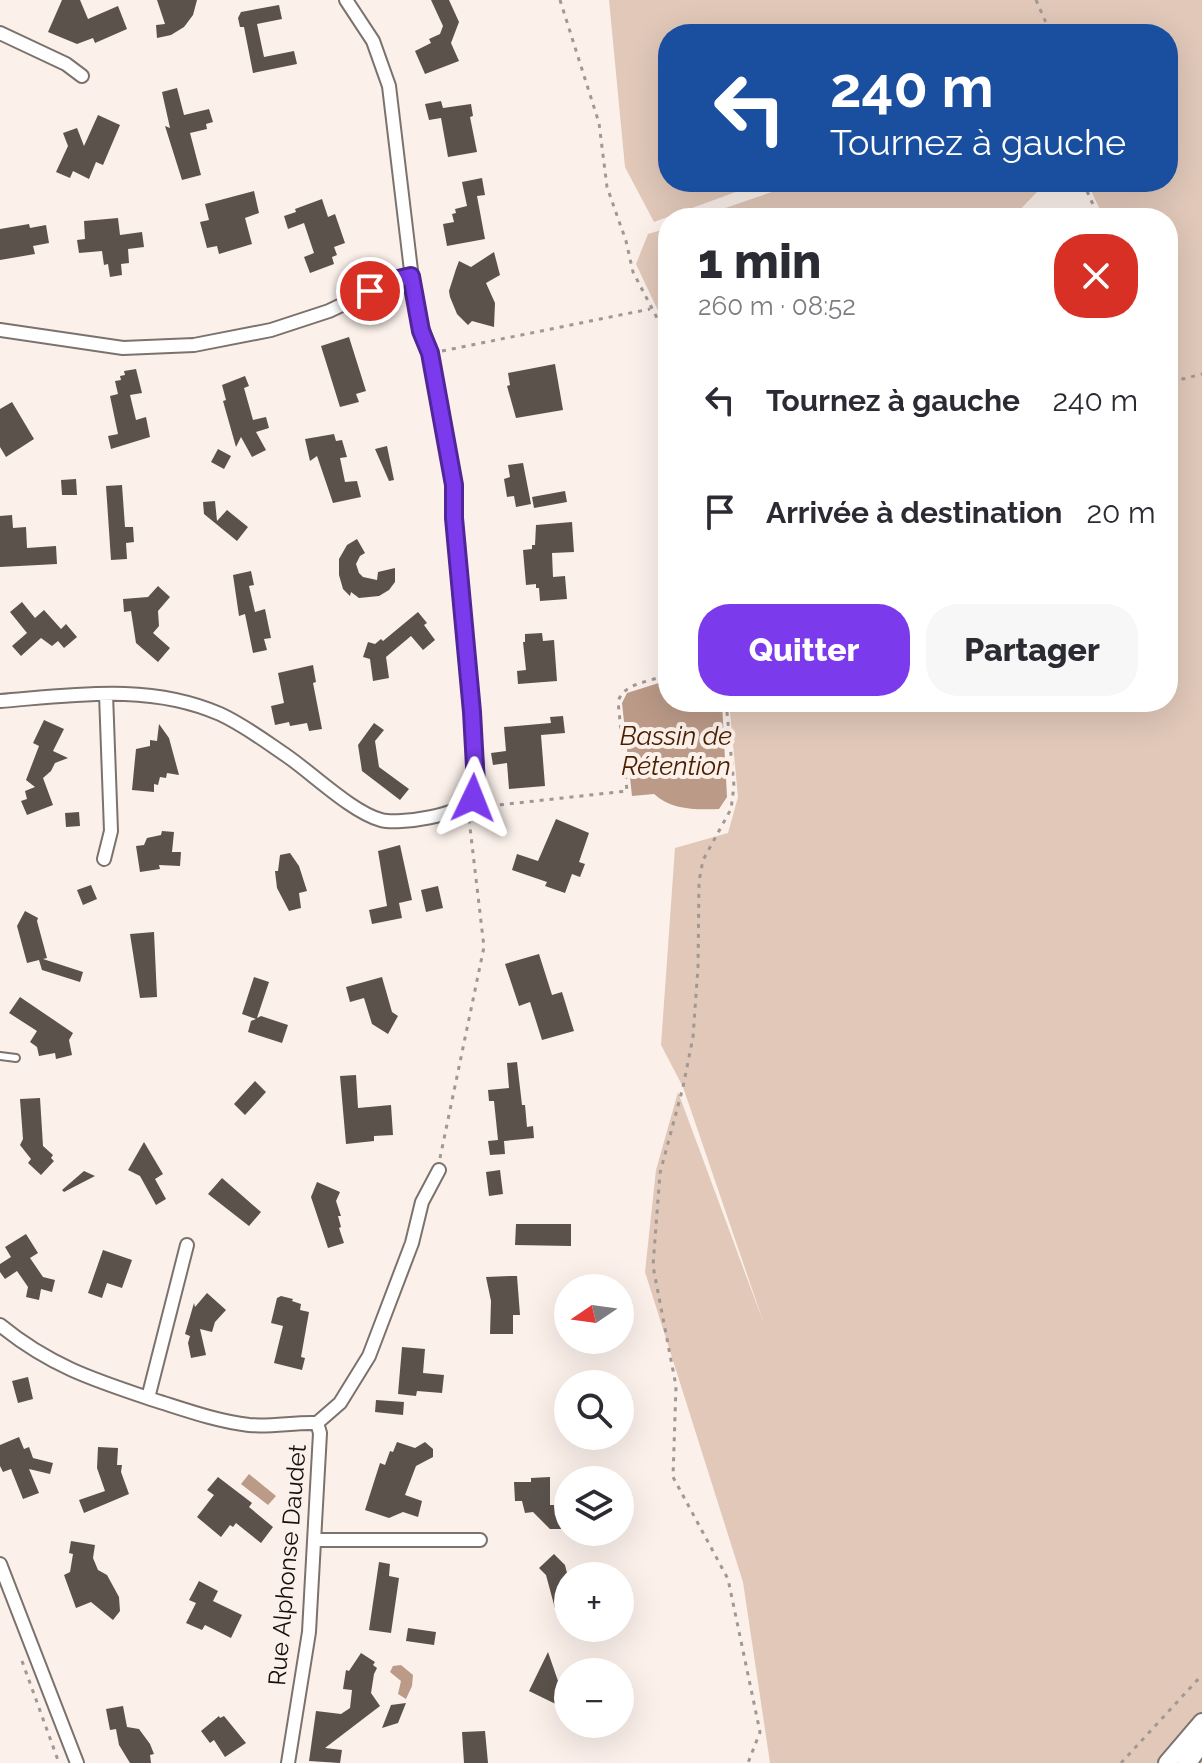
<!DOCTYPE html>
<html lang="fr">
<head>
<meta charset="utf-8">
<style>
  body { margin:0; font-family:Raleway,sans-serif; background:#f7f7f7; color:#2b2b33; height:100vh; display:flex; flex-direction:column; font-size:30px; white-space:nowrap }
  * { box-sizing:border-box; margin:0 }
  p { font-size:26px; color:#7c7c81 }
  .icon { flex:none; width:44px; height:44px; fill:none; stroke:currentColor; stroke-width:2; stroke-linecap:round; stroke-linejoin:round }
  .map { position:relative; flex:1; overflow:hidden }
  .drawer { position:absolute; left:658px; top:208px; width:520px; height:504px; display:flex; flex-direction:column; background:#fff; border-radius:32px; box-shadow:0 8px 32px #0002 }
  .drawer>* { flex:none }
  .top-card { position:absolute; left:658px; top:24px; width:520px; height:168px; border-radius:32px; box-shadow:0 8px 32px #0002; background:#1a4fa0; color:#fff; overflow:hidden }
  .needle { width:52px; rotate:257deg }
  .fabs { position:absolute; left:554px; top:1274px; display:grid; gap:16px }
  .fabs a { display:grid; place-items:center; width:80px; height:80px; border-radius:50%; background:#fff; box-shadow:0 8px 32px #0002; font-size:40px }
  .pin { position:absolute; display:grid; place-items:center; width:68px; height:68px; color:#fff; margin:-34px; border:4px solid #fff; border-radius:50%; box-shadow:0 2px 8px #0007 }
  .me { position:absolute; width:88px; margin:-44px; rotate:2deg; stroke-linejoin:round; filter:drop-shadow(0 0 6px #0008) }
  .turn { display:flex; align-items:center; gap:28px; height:168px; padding:0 40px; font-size:36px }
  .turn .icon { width:104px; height:104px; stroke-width:2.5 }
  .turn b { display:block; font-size:56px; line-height:68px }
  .round { display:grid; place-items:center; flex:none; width:84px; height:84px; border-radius:32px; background:#f7f7f7 }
  .summary { display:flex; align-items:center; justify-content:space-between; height:136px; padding:0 40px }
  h1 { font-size:48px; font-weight:800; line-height:60px }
  .button { display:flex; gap:16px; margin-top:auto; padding:16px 40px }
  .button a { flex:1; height:92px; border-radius:32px; background:#7c3aed; color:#fff; font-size:32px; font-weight:800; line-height:92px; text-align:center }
  .button a+a { background:#f7f7f7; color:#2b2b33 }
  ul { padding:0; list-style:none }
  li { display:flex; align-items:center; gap:24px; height:112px; padding:0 40px }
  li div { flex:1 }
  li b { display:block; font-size:30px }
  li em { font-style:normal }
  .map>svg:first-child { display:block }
</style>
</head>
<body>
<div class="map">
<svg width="1202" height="1763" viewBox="0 0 1202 1763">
  <rect width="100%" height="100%" fill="#fbf0ea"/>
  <path fill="#e1c8b9" d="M609,0H1202V1763H770L743,1582L645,1272L656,1170L678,1092L764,1324L683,1087L661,1045L675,848L728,833L738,797L729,702H1168V218H1104L1087,182H1168V34H668V182H763L654,222L625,167Z
    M801,182H1056L1037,192L1012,218H696Z
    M668,228V332L636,264L648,234Z"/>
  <path fill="#bb9a87" d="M668,677V702H722L727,797L719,809C696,810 671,810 654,794L632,796L622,703L627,693L662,682Z
    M249,1474L276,1496L268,1505L241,1484Z
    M401,1665L413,1675L412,1686L406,1699L398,1694L401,1681L390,1672L393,1666Z"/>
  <path fill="#5b524c" d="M62,0H80L88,19L118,6L127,29L95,43L93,38L77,44L48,32Z
    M157,0H197L193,15L184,27L171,35L157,38L156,25L165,24Z
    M431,0H449L459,22L451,43L459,61L425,74L415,51L431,43L429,39L440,34L443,26Z
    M279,5L282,19L257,24L264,57L294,51L297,64L253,73L244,27H240L238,18L241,12Z
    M177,88L184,115L209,109L213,122L206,124L207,129L190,133L201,175L182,180L165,126L170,128L162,92Z
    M441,101L443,108L471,104L473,116L470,117L477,152L448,157L441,118L429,120L425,104Z
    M98,115L120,125L103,165L96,162L89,179L73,171L70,178L56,172L68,146L63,133L77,128L84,146Z
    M482,178L485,195L477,196L485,239L447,246L443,224L454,222L452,214L456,213L455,209L467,206L462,182Z
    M254,191L259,213L245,218L252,244L219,254L217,246L207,248L200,222L209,220L205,204Z
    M322,199L328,217L335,214L345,243L334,247L337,255L332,257L334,264L310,273L304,257L314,253L304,223L288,229L284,216L296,212L295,209Z
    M118,218L120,235L142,232L144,247L128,249L129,263L121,264L122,275L110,277L108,264L104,265L102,251L79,253L77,240L85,239L84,221Z
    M29,224L30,228L46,225L49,243L33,246L35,254L0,260V229Z
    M494,252L500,275L486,283L495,303L494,327L472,321L468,325L457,314L450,297L449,291L456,269L459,261L471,267Z
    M349,337L366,391L356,394L359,402L340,407L321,346Z
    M555,364L563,410L516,418L507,386L510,385L508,373Z
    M136,369L142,393L130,395L136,420L146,417L150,437L111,449L108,436L118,434L110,396L118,394L115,381L121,380L120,376L125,375L124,371Z
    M245,376L249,386L244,388L253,420L266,417L269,428L256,432L266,450L252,457L241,437L236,447L223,401L226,400L222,385Z
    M12,402L34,439L6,457L0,447V409Z
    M334,434L336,441L342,440L347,457L340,458L345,482L357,481L361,497L333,503L317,456L310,461L305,439Z
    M387,446L394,480L389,481L375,449Z
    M218,449L231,456L224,469L211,462Z
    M523,463L531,504L516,507L514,496L507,497L504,479L510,477L508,465Z
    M76,479L77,495H62L61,480Z
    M122,485L125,527H133L134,542L126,543L127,559L111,560L106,486Z
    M565,491L567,502L534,508L532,497Z
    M215,501L217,521L227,510L248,527L237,541L204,514L203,502Z
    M12,515L13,528L26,527L27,548L56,546L57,564L0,567V516Z
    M572,522L574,552L552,553L553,577L565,576L567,599L540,601L539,588H536V584L526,585L523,550L532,549V545H535L536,525Z
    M357,539L365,553L360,556L356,564L359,573L363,577L377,580L378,572L395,568V582L389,590L379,596L359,598L351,592L350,596L343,589L339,575V559L347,545Z
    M251,571L254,585L249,586L255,612L265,609L271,638L264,639L267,650L253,653L245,614L239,616L233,575Z
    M158,586L170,597L158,611L159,626L153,633L170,648L158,662L136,643L131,611L124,612L123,599L148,597Z
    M22,602L35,618L44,610L61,629L66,624L77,637L64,648L58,641L52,646L41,638L21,656L12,646L27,633L10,612Z
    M418,612L427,623L424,625L435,640L423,650L411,636L386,657L389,678L373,681L370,659L363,657L368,642L375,644L381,639L383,641Z
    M542,633L543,641L554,640L557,681L518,684L517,671L526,670L523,642H525V634Z
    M313,665L316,682L313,683L322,729L309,731L307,723L290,726L289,722L275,725L271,706L284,703L278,673Z
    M563,716L565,733L541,735L545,786L509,789L507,763L493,765L491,753L506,751L504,727L551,723L550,717Z
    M44,720L64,729L53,751L68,758L55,763L51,771L43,778L53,805L27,815L21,801L27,799L25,791L35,787L26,780L39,746L33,743Z
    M374,723L384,730L375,741L379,767L409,789L400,800L362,771L358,745Z
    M159,724L169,738L179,775L167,773L166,778L160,777L158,785L154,784V792L132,790L136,749L150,746V740L157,741Z
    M79,812L80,826L66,827L65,813Z
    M556,819L589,833L579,862L585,864L580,877L572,874L565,893L545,886L547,882L512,870L517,854L538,861Z
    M162,831L174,832L172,852H181L180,866L159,865L160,869L140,872L136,846L144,845L147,838L161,835Z
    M400,845L412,900L399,903L402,918L372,924L369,910L387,906L378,851Z
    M290,853L299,866L307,891L299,893L301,908L289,911L277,888L275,871H278L280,855Z
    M91,885L97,899L83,905L77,890Z
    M438,886L443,908L426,912L421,890Z
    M25,911L38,918L37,921L47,958L43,959L83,972L80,982L42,970L39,960L27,963L17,926Z
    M154,932L157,997L140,998L130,934Z
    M539,954L552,995L562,992L574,1031L542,1040L530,1002L519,1006L505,964Z
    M254,977L269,982L257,1018L261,1016L288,1025L282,1043L248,1032L251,1021L256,1019L242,1014Z
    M382,977L392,1012L398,1016L388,1034L372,1024L364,998L350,1002L346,987Z
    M20,997L73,1033L69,1040L72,1055L56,1059L55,1053L39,1056L37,1047L30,1042L37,1031L9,1013Z
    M517,1062L522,1105H525L527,1127L533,1126L534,1138L504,1141L505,1154L490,1155L488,1141L498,1140L494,1101H489L488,1090L509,1088L507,1063Z
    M356,1075L358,1108L391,1105L393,1135L374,1136V1141L346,1144L340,1076Z
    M255,1081L266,1092L245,1115L234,1104Z
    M40,1098L43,1146L53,1155L51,1158L54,1161L41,1175L28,1163L31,1159L20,1145L23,1139L20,1099Z
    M144,1142L163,1174L155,1179L166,1199L156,1205L140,1176L128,1170Z
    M500,1170L503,1194L489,1196L486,1172Z
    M84,1171L95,1176L64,1192L62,1190Z
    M222,1178L261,1212L249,1226L208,1194Z
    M317,1182L340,1192L336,1201L341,1216H338L341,1227L339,1228L344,1243L328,1248L311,1197Z
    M516,1224H571V1246L515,1245Z
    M26,1234L38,1253L30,1258L43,1277L55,1280L52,1292L41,1289L39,1300L26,1297L28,1287L17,1271L5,1279L0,1272V1264L11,1257L5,1247Z
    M103,1250L132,1260L122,1288L107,1283L102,1298L88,1293Z
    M511,1276H517L520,1315H513V1334H490L491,1301L486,1277Z
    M207,1293L226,1310L215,1322L212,1332L200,1329L206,1355L191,1358L188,1343L190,1336L185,1334L194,1303L195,1307Z
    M281,1296L293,1299L292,1301L301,1304L300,1310L309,1312L301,1357L305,1358L302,1370L274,1363L283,1326L271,1323L277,1298Z
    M402,1347L425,1349L423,1373L444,1375L442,1393L417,1391L416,1396L398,1394Z
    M28,1377L33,1399L18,1403L12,1381Z
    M376,1400L404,1402L403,1415L375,1412Z
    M19,1437L24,1449L29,1447L33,1458L53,1463L50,1474L29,1469L39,1493L23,1499L11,1469L3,1472L0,1466V1445Z
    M397,1442L415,1448L425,1442L433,1449V1457L416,1466L405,1495L422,1501L418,1517L403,1512L389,1518L365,1510L380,1463L385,1465L390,1451L393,1452Z
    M98,1447L118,1448L117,1465H122L121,1472L129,1494L84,1513L79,1500L105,1491L97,1468Z
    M218,1477L252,1503L249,1507L273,1527L261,1543L236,1523L233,1527L230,1525L221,1537L197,1517L214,1495L207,1490Z
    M550,1477V1505H560L561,1529H550L533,1512L525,1513L522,1501H515L514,1482H531V1478Z
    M71,1541L95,1545L93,1558L98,1570L107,1575L119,1597L120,1611L113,1620L91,1602L76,1608L64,1575L70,1572L73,1554L69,1553Z
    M554,1554L565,1565L568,1577V1614L557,1616L546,1575L539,1568Z
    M379,1562L390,1564L389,1576L399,1578L391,1633L369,1630Z
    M199,1581L218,1591L213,1601L242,1615L231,1638L205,1625L202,1630L186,1623L196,1603L189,1600Z
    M408,1628L436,1632L434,1645L406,1641Z
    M548,1652L568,1710L529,1691Z
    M361,1653L375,1662L373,1665L377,1668L374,1674L371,1693L380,1706L325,1748L342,1750L340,1763L309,1761L316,1711L341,1714L350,1708L352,1690L343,1689L346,1670L349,1671Z
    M406,1703L398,1723L382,1728L391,1705Z
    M123,1706L127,1727L139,1729L150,1744L154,1754L150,1755L151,1763H130L119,1745L116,1729L110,1730L106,1709Z
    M219,1716L220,1718L224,1716L246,1743L225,1757L214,1740L210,1743L201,1731Z
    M485,1731L488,1763H464L462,1732Z"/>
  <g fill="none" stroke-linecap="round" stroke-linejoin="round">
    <g stroke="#7c726d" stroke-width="10">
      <path id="lane" d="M0,1056L16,1058"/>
    </g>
    <g stroke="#7c726d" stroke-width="16">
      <path id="street" d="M0,33L66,64L82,76
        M0,330L123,348L194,345L271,330L329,311L394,280L411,276
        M0,701C74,695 150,683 220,714C244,725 265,741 287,756C313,774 352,812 381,820C399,825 462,815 472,799C482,786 475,755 474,740C470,671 463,603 455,535C454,517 456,499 453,481C447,440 440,397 431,356C427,339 419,322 415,304L389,86L373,41L346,0
        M104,859L111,831L106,694
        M0,1325C50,1366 94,1380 154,1400C186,1410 216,1421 249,1425C272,1427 295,1422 317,1423L320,1433L309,1632L288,1763
        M148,1398L187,1245
        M317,1423L340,1403L369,1356L412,1243L422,1202L439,1170
        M315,1540H480
        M0,1564L77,1763"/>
    </g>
    <g stroke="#7c726d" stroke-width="20">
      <path id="secondary" d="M1167,1763L1202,1722"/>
    </g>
    <g stroke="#7c726d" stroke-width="22">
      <path id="primary" d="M1187,1763L1202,1741"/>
    </g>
    <path stroke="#a09894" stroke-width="3" stroke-dasharray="4 6" stroke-linecap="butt" d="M560,0L599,123L607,187L626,241L633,272L668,339
      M1036,0L1051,34
      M1083,182L1099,218
      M442,351L650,309
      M1168,364L1175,374L1183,379L1202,374
      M726,702L734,786L731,809L703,860L699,881L698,967L693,1037L683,1087L660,1173L653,1266L676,1386L673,1477L728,1579L760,1732L748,1763
      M480,807L627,791L618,701C627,680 650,684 668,673
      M440,1158L484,947L469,819
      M22,1661L59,1763
      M1121,1763L1202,1675"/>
    <use href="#lane" stroke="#fff" stroke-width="6"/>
    <use href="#street" stroke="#fff" stroke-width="12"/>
    <use href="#secondary" stroke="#fff" stroke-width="16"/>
    <use href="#primary" stroke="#fff" stroke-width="18"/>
  </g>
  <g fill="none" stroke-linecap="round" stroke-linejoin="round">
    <g stroke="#51269a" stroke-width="20">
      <path id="route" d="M370,291L394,280L411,276L421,331L430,353L454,485V518L472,712L476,785L473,798"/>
    </g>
    <use href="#route" stroke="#7c3aed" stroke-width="14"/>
  </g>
  <g text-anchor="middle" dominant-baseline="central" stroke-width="8" stroke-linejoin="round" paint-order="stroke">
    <g font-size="24" fill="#14100e" stroke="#fbf0ea">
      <text transform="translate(287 1565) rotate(-85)">Rue Alphonse Daudet</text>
    </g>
    <g font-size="26" font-style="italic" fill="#4a1f00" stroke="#fbf0ea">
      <text x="676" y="736">Bassin de<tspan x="676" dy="30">Rétention</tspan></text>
    </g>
  </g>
</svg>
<div class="fabs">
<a><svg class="needle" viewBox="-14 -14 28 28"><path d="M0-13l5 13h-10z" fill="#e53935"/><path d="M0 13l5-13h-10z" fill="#7c7c81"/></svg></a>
<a><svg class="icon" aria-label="search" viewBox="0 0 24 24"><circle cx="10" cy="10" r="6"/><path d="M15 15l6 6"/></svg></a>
<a><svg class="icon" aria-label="layers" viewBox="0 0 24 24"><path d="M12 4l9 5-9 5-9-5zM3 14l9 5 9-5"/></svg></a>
<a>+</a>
<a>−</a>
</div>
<div class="pin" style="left:370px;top:291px;background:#d93025"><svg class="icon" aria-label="arrive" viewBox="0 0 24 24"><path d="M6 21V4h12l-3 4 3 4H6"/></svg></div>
<svg class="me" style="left:473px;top:798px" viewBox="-20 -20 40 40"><path d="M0-17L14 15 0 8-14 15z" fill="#7c3aed" stroke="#fff" stroke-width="4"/></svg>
<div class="top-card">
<div class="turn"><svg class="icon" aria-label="left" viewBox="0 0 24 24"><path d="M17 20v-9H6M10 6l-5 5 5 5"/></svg><div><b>240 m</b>Tournez à gauche</div></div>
</div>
<section class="drawer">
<div class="summary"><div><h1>1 min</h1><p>260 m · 08:52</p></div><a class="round" style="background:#d93025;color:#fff"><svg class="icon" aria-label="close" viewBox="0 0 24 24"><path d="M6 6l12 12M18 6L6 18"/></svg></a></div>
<ul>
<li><svg class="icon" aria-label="left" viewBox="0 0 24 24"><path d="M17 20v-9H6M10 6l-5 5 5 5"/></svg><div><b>Tournez à gauche</b></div><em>240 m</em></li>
<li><svg class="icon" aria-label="arrive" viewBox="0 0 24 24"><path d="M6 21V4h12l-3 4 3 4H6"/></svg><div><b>Arrivée à destination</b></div><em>20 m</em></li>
</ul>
<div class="button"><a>Quitter</a><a>Partager</a></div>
</section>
</div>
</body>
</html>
